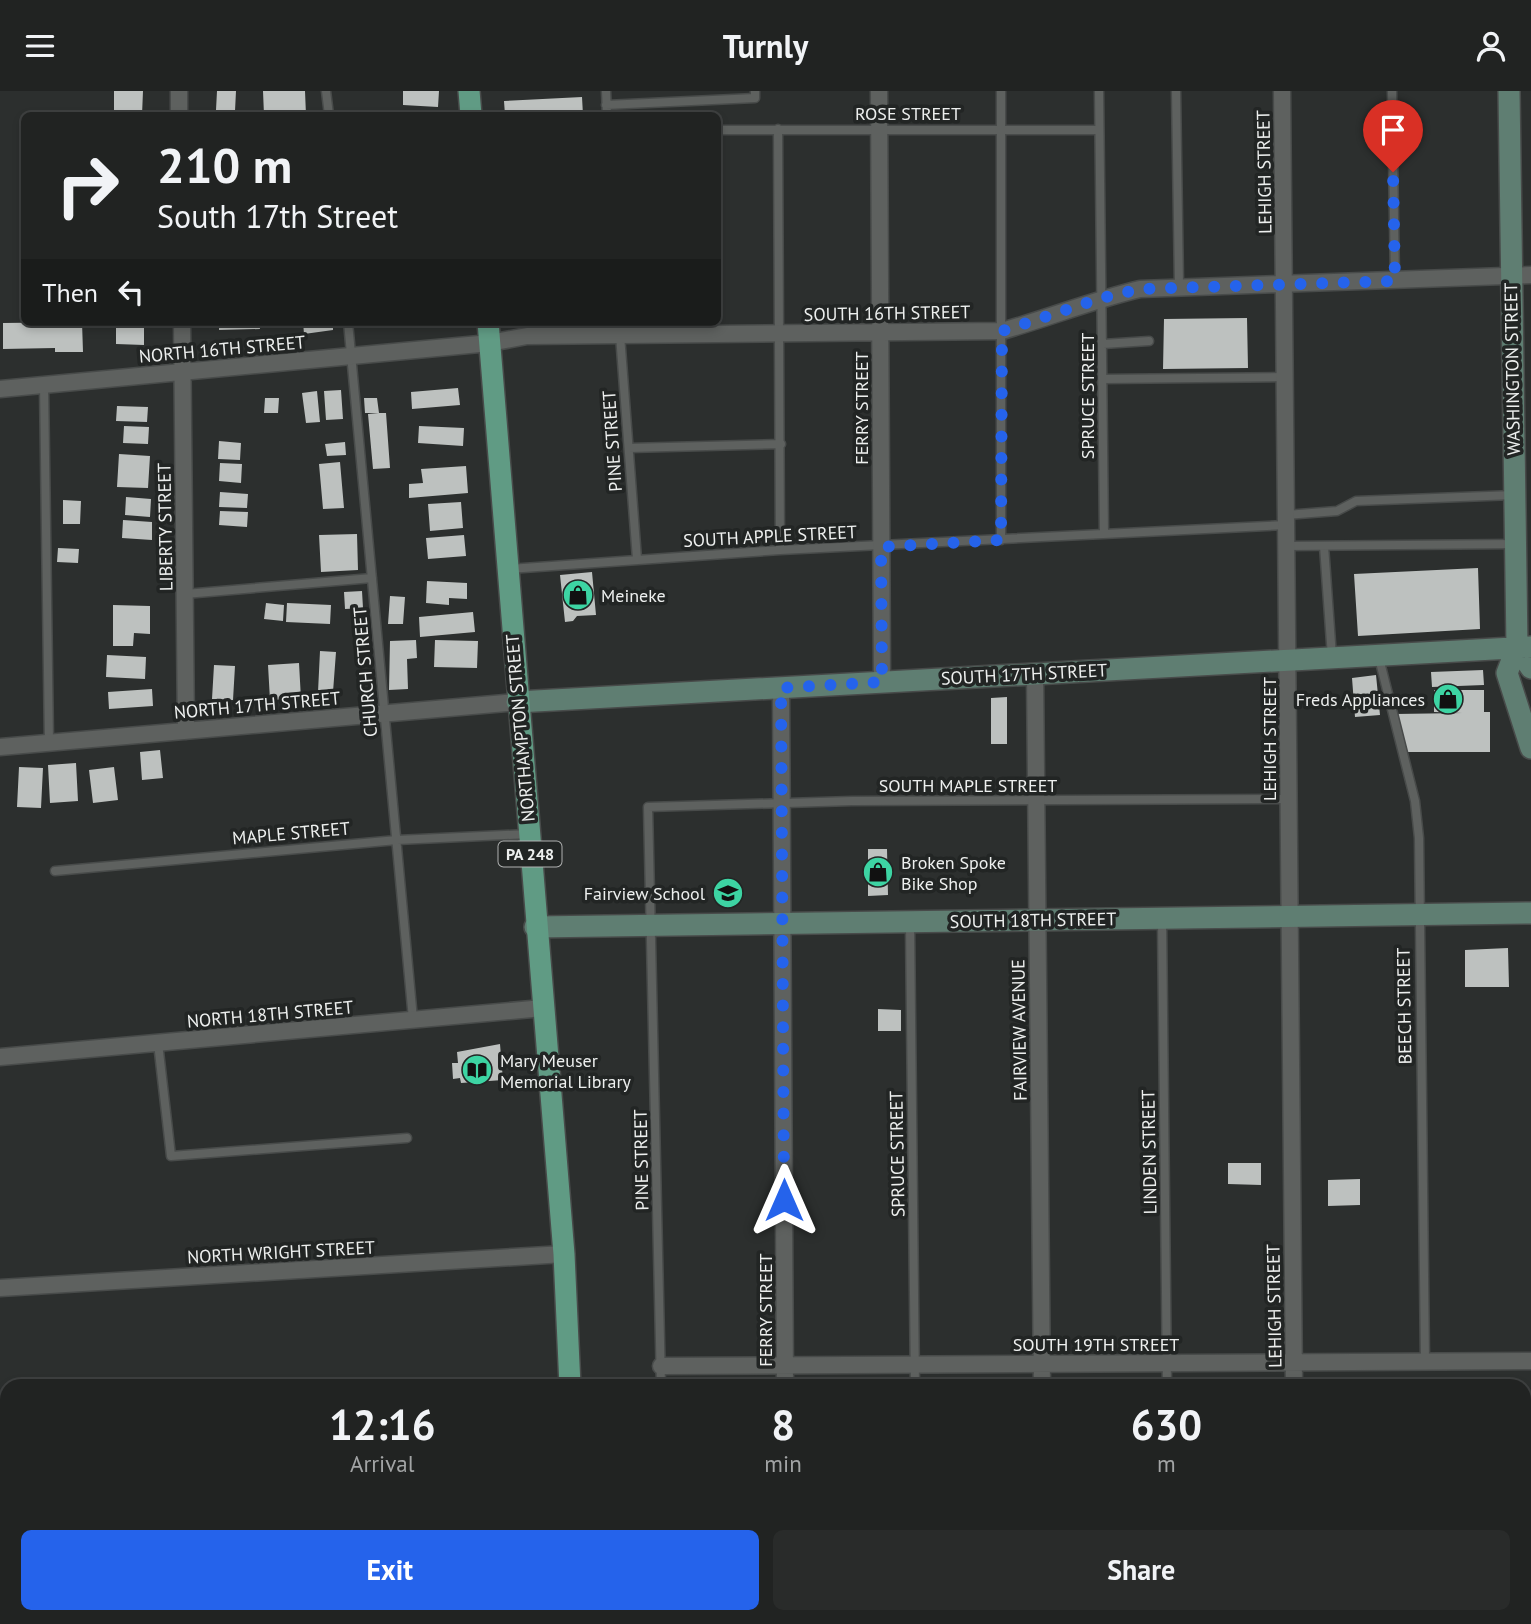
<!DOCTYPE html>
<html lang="en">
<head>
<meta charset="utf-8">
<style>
  body { margin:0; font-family:"PT Sans",sans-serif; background:#292b2a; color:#f1f3f6; height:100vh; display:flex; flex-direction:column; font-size:26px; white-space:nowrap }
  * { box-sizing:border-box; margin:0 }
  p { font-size:23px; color:#a2a4a5 }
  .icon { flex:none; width:38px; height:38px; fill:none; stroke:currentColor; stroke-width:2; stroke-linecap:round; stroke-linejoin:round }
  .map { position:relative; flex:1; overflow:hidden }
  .side { position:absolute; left:0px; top:1288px; width:1531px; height:245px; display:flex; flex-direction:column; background:#212322; border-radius:21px 21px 0 0; box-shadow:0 4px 10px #0003,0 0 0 2px #3e4040 }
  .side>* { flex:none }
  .banner { position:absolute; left:21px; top:21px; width:700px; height:214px; border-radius:10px; box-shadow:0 4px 10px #0003,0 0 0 2px #3e4040; background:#212322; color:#f1f3f6; overflow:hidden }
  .pin { position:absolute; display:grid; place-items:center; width:60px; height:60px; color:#fff; margin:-72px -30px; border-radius:50% 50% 50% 0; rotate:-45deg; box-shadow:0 0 7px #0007 }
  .pin .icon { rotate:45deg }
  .me { position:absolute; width:77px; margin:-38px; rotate:0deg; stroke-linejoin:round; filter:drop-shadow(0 0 5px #0008) }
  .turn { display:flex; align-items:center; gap:24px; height:147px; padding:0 21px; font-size:32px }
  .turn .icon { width:91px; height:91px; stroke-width:2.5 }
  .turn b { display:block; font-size:49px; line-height:60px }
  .then { display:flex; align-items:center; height:66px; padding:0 21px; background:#0003; gap:14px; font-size:26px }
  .eta { display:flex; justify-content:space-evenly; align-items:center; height:119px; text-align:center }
  .eta b { font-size:42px; font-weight:700; line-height:49px }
  .cta { display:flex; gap:14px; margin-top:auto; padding:14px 21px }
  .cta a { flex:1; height:80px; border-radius:10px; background:#2563eb; color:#fff; font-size:28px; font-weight:700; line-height:80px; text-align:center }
  .cta a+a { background:#292b2a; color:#f1f3f6 }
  header { display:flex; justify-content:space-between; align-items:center; height:91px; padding:0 21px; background:#212322; font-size:32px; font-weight:700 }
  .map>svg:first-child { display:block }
</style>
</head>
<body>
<header><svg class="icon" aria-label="menu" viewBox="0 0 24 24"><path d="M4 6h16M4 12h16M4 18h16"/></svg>Turnly<svg class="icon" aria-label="person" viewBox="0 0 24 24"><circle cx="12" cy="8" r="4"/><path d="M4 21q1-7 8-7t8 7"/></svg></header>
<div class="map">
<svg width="1531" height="1533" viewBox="0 0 1531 1533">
  <rect width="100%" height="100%" fill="#2c2f2e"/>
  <path fill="#bdc1bf" d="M114,0H143L142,24H114Z
    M217,0H236L235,20L216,19Z
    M263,0H305L306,24H264Z
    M403,0H439L438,16L403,14Z
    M582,6L583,24H505L504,10Z
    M1247,227L1248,277L1163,278L1164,228Z
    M82,231L83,261H55V257L3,258V232Z
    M116,231H144V254L116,253Z
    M219,231H259L260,238L219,239Z
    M303,231H333V239L304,243Z
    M401,231H460V236H401Z
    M458,297L460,314L412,318L411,301Z
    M341,299L343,328L326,329L324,300Z
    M317,300L320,331L306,332L302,302Z
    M265,307H279L278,322H264Z
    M364,307H377L379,322H386L390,377L373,378L368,323L379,322H365Z
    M117,315L148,316L147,331L116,330Z
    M124,335L149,336L148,353L123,352Z
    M419,335L464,337L463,355L418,352Z
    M219,350L241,352L240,369L218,368Z
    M345,351L346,364L327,365L325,353Z
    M119,363L150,365L148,397L117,396Z
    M340,371L344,417L323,418L319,373Z
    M220,372L242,373L241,392L219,390Z
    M466,375L468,402L409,407V393L423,392L421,378Z
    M220,401L248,403L247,417L219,416Z
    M126,406L151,408L150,426L125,424Z
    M63,409L81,410L80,433H63Z
    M461,411L463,437L430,440L428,413Z
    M220,420L248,421L247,436L219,434Z
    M123,429L152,431V449L122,447Z
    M357,443L358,479L321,481L319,444Z
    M464,444L466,465L428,468L426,447Z
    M58,457L79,458L78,472L57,471Z
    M1478,477L1480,538L1358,545L1354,483Z
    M592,481L596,524L577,525L573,530L565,531L560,484Z
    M427,490L467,492V508L449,507V514L426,512Z
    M362,500L363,517L345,518L344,501Z
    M390,505L405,506L403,533H388Z
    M266,512L284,514L283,530L264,528Z
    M287,512L331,514L330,533L286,531Z
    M113,514L150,515V543L134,542L133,555H113Z
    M473,521L475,541L420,546L419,526Z
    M416,549L417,567L407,568L408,598L389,599L390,550Z
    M435,549L478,550L477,577L434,576Z
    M320,560L336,561L333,601H318Z
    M107,564L146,566L145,588L106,586Z
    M299,572L301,608L270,609L268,574Z
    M214,574L235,575L233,609L212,608Z
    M1483,579L1484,594L1432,596L1431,581Z
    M1376,584L1380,624L1355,626L1352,587Z
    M152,598L153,615L109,618L108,601Z
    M1434,599H1484V621H1490V661H1406L1395,623L1462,622L1434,621Z
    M1007,606V653H991V607Z
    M160,659L163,687L142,689L140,661Z
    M76,672L78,710L50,712L48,674Z
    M19,676L43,677L41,717L17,716Z
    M114,676L118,709L93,712L89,679Z
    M868,758H887L888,804L868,805Z
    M1508,857L1509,896H1465V859Z
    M878,918L901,919V940H878Z
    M500,953L503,989L461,992L460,987L453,988L452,972H458L457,961Z
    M1228,1072H1261V1094L1228,1093Z
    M1360,1088V1114L1328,1115V1089Z"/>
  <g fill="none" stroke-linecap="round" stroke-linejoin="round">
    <g stroke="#484b4a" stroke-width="11">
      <path id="lane" d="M326,0L329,24
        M606,0L607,24
        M1099,0L1104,443
        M1176,0L1179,195
        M1392,0L1395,190
        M606,14L755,7V0
        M778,38L780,459
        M718,39H1099
        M348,231L413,928
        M619,231L637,468
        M1103,253L1149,250
        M1103,288L1285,286
        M44,294L49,652
        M629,357L781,353
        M1286,424L1337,420L1356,410L1514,404
        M1001,449V0
        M1287,455L1515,453
        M1324,455L1332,566
        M509,478L780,459L1286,434
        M185,503L372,487
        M1379,567L1415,710L1419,747L1425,1271
        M55,780L397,749L529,743
        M1162,830L1167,1295
        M910,834L915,1295
        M158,952L171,1065L407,1047
        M661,1295L648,716L852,710L1288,708
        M1524,1352H1531
        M1524,1517H1531
        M664,1526V1533
        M917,1526V1533
        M1169,1526V1533
        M1426,1526V1533"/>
    </g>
    <g stroke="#484b4a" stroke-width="19">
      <path id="street" d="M179,0V24
        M879,0L882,591
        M1282,0L1294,1295
        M182,231L186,640
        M0,298L490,252L527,245L1002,240C1048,227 1093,209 1140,198L1531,184
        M1035,583L1042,1295
        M781,597L785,1295
        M0,656L517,611
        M0,966L543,917
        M0,1197L564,1163
        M661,1275L1531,1270
        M0,1370L7,1405
        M31,1526L33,1533
        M788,1526V1533
        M1045,1526V1533
        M1297,1526V1533
        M100,1533L245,1526"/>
    </g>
    <g stroke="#484b4a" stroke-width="24">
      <path id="secondary" d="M1509,0L1517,556L1507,582L1531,657
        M1517,556L1531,577
        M517,611L1531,556
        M535,836L1531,822"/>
    </g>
    <g stroke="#484b4a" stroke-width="24">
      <path id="primary" d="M469,0L471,24
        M488,231L564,1163L570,1295
        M574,1526V1533"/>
    </g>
    <use href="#lane" stroke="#5e615f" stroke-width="8"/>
    <use href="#street" stroke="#5e615f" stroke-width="16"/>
    <use href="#secondary" stroke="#5f7e72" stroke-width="21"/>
    <use href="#primary" stroke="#609b84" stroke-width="21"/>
  </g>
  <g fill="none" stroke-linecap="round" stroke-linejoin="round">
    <path stroke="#2563eb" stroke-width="12" stroke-dasharray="0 21.6" d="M784,1109L781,597L882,591L881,456L1001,449L1002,240L1102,207L1140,198L1395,190L1393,81"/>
  </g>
  <defs>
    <g id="shop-disc" transform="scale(1.575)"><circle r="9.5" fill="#3dd4a3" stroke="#222524"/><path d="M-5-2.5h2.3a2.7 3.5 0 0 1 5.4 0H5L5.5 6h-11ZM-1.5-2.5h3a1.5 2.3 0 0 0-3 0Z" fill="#111"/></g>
    <g id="school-disc" transform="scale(1.575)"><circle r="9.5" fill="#3dd4a3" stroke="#222524"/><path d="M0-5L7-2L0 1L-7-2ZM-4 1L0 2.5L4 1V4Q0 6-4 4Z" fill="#111"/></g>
    <g id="library-disc" transform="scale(1.575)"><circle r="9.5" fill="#3dd4a3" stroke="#222524"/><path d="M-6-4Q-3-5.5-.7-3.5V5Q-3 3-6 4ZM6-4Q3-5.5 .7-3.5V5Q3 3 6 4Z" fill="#111"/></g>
  </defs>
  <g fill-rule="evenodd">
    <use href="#shop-disc" x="578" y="504"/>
    <use href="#shop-disc" x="1448" y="608"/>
    <use href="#shop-disc" x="878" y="781"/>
    <use href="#school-disc" x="728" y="802"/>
    <use href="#library-disc" x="477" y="979"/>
  </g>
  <g text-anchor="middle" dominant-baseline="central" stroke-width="7" stroke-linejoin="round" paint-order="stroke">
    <rect fill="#222524" stroke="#b0b2b1" stroke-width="2" x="498.5" y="750.5" width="63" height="25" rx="5"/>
    <g font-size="16" font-weight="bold" fill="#edefee">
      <text x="530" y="763">PA 248</text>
    </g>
    <g font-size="18" fill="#edefee" stroke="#222524">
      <text x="908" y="22">ROSE STREET</text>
      <text transform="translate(1264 81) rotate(-91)">LEHIGH STREET</text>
      <text transform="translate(887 222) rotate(-1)">SOUTH 16TH STREET</text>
      <text transform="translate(222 258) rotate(-5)">NORTH 16TH STREET</text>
      <text transform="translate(1512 278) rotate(-91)">WASHINGTON STREET</text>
      <text transform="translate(1087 305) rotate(-90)">SPRUCE STREET</text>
      <text transform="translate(861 317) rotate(-90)">FERRY STREET</text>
      <text transform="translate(612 350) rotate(-94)">PINE STREET</text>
      <text transform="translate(165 436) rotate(-91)">LIBERTY STREET</text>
      <text transform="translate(770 445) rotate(-3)">SOUTH APPLE STREET</text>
      <text transform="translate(365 581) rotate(-95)">CHURCH STREET</text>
      <text transform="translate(1024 583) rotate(-3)">SOUTH 17TH STREET</text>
      <text transform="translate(257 614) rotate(-5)">NORTH 17TH STREET</text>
      <text transform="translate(520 637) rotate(-95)">NORTHAMPTON STREET</text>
      <text transform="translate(1269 648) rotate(-90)">LEHIGH STREET</text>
      <text x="968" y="694">SOUTH MAPLE STREET</text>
      <text transform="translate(291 742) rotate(-5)">MAPLE STREET</text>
      <text transform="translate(1033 829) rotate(-1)">SOUTH 18TH STREET</text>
      <text transform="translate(1404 915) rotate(-91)">BEECH STREET</text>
      <text transform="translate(270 923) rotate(-5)">NORTH 18TH STREET</text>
      <text transform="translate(1019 939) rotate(-91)">FAIRVIEW AVENUE</text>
      <text transform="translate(1149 1061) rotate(-91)">LINDEN STREET</text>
      <text transform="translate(897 1063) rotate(-91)">SPRUCE STREET</text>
      <text transform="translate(641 1069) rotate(-91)">PINE STREET</text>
      <text transform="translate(281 1161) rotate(-3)">NORTH WRIGHT STREET</text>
      <text transform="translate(1274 1215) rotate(-91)">LEHIGH STREET</text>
      <text transform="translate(765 1219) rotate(-90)">FERRY STREET</text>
      <text x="1096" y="1253">SOUTH 19TH STREET</text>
    </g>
    <g font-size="18" fill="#edefee" stroke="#222524" text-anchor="start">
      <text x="601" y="504">Meineke</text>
      <text x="1425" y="608" text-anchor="end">Freds Appliances</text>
      <text x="901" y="771">Broken Spoke<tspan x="901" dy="21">Bike Shop</tspan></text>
      <text x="705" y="802" text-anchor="end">Fairview School</text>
      <text x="500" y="969">Mary Meuser<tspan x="500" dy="21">Memorial Library</tspan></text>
    </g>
  </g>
</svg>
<div class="pin" style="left:1393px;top:81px;background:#d93025"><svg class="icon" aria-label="arrive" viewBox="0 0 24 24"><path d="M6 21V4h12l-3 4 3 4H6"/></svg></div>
<svg class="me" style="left:784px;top:1109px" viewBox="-20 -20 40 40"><path d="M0-17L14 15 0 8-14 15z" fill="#2563eb" stroke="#fff" stroke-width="4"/></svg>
<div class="banner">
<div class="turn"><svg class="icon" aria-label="right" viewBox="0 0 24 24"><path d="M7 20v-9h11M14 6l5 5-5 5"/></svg><div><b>210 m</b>South 17th Street</div></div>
<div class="then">Then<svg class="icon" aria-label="left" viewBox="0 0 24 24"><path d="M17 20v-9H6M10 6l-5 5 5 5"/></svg></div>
</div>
<section class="side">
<div class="eta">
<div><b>12:16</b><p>Arrival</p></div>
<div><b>8</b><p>min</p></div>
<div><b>630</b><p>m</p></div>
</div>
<div class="cta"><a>Exit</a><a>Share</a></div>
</section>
</div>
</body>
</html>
